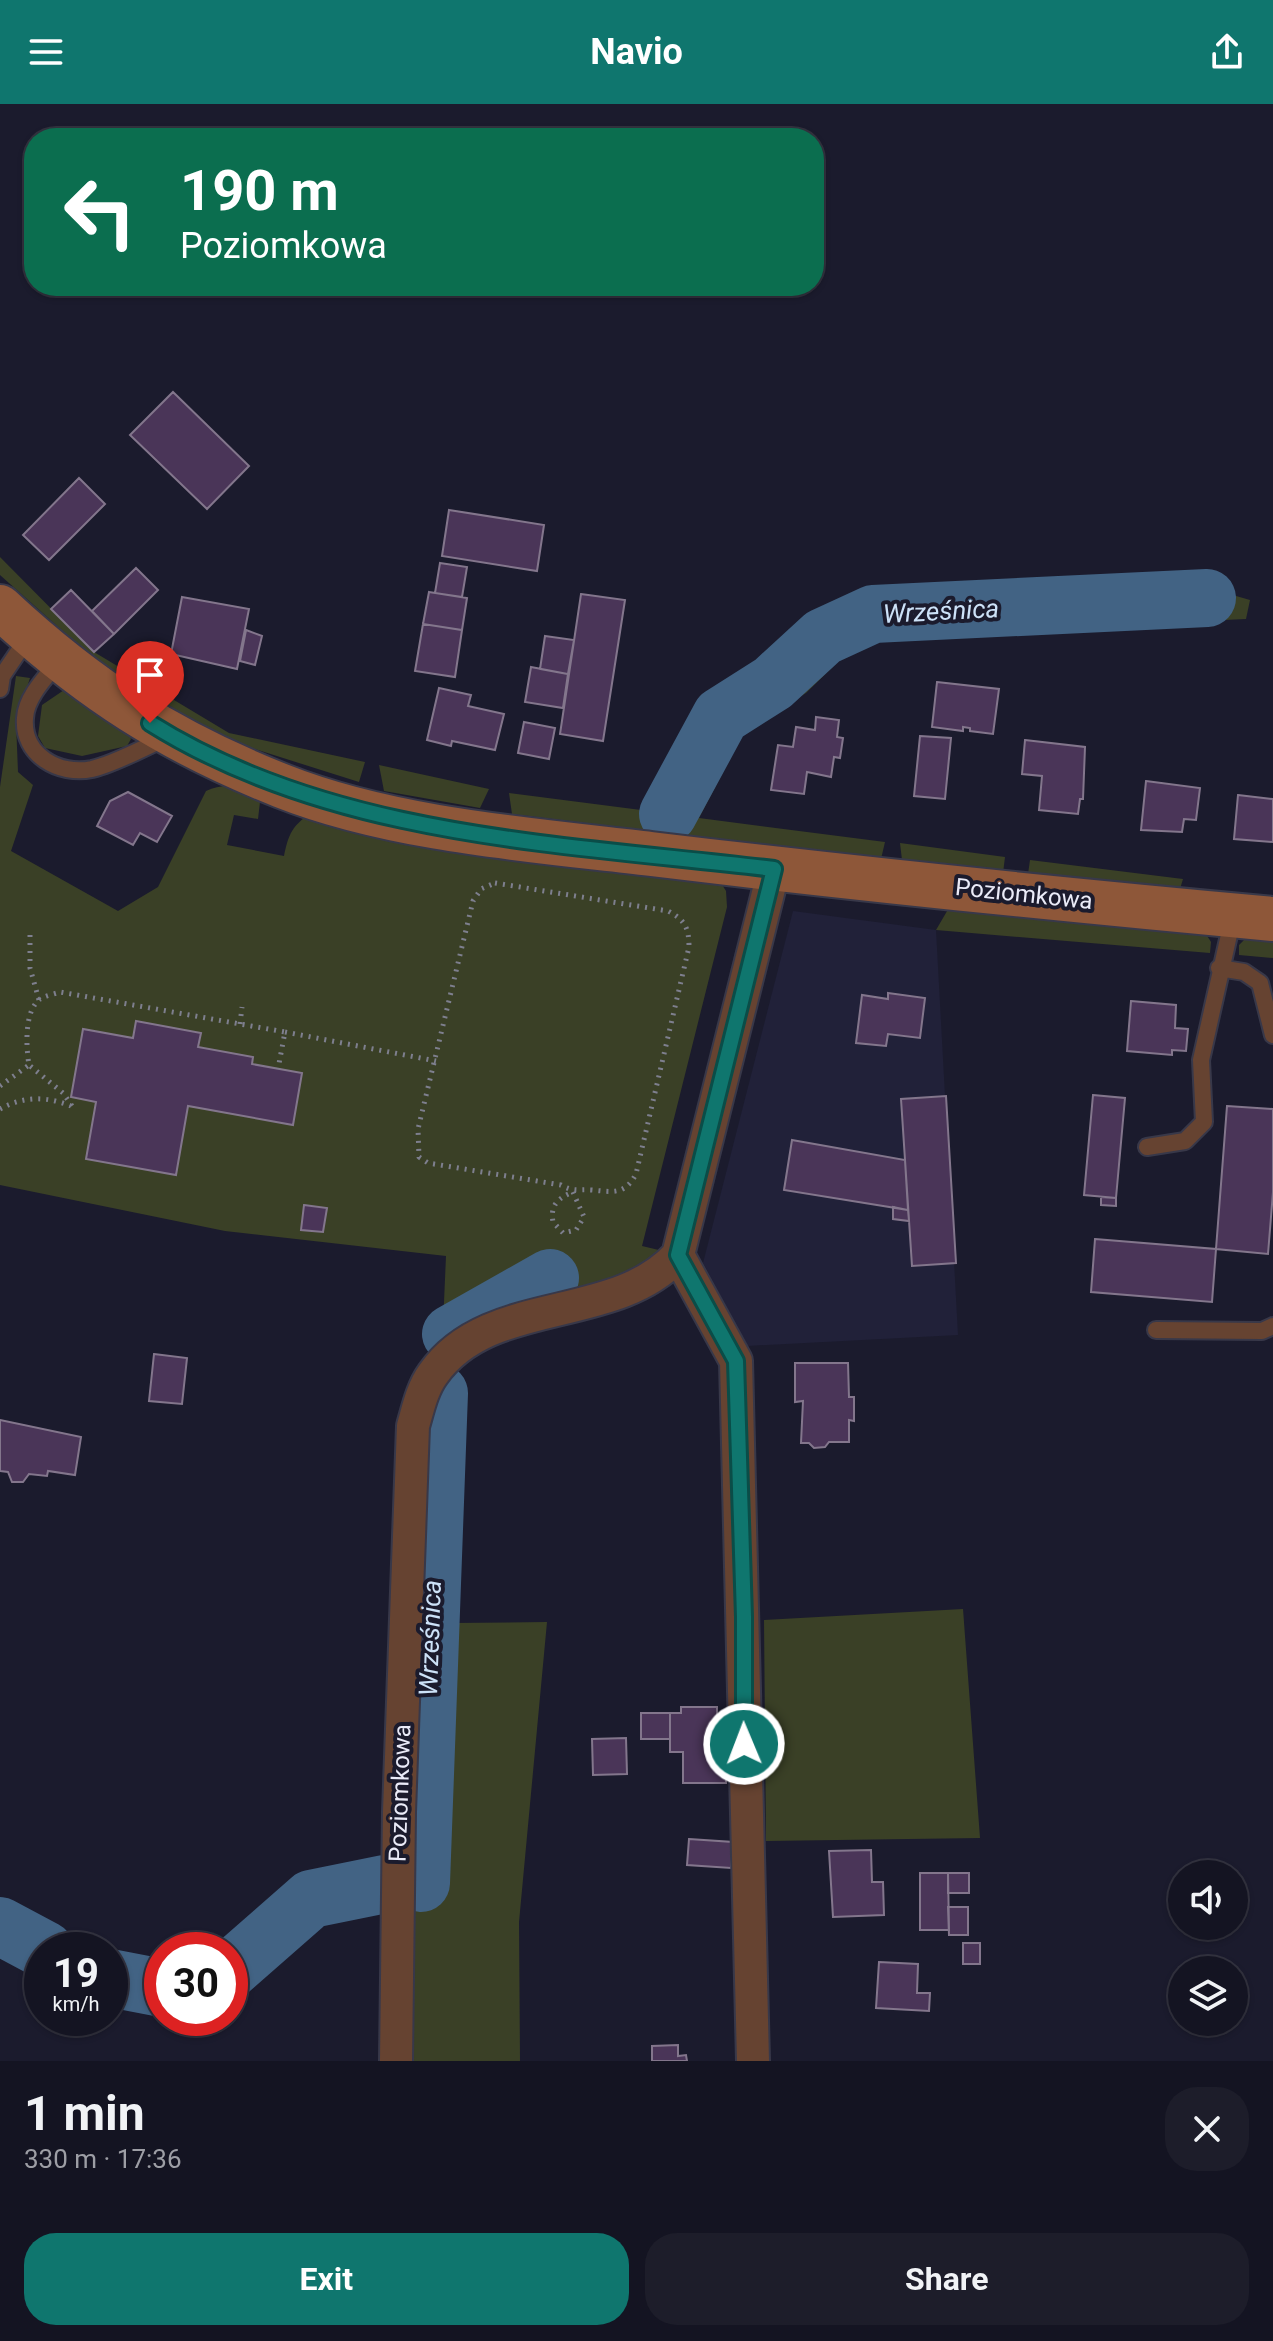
<!DOCTYPE html>
<html lang="en">
<head>
<meta charset="utf-8">
<style>
  body { margin:0; font-family:Roboto,sans-serif; background:#1d1d2a; color:#f1f3f6; height:100vh; display:flex; flex-direction:column; font-size:30px; white-space:nowrap }
  * { box-sizing:border-box; margin:0 }
  p { font-size:26px; color:#9d9ea5 }
  .icon { flex:none; width:44px; height:44px; fill:none; stroke:currentColor; stroke-width:2; stroke-linecap:round; stroke-linejoin:round }
  .map { position:relative; height:1957px; overflow:hidden }
  .sheet { display:flex; flex-direction:column; background:#141422; flex:1 }
  .sheet>* { flex:none }
  .banner { position:absolute; left:24px; top:24px; width:800px; height:168px; border-radius:32px; box-shadow:0 2px 6px #0004,0 0 0 2px #333340; background:#0b6e4f; color:#fff; overflow:hidden }
  .controls { position:absolute; left:1168px; top:1756px; display:grid; gap:16px }
  .controls a { display:grid; place-items:center; width:80px; height:80px; border-radius:50%; background:#141422; box-shadow:0 2px 6px #0004,0 0 0 2px #333340; font-size:40px }
  .speed { position:absolute; left:24px; top:1828px; display:flex; gap:16px; font-size:40px; font-weight:700; text-align:center }
  .speed>* { display:grid; place-content:center; width:104px; height:104px; border-radius:50%; background:#141422; box-shadow:0 2px 6px #0004,0 0 0 2px #333340; line-height:1 }
  .speed small { font-size:20px; font-weight:400 }
  .speed .limit { border:12px solid #d22; background:#fff; color:#111 }
  .pin { position:absolute; display:grid; place-items:center; width:68px; height:68px; color:#fff; margin:-82px -34px; border-radius:50% 50% 50% 0; rotate:-45deg; box-shadow:0 0 8px #0007 }
  .pin .icon { rotate:45deg }
  .me { position:absolute; width:88px; margin:-44px; rotate:359deg; stroke-linejoin:round; filter:drop-shadow(0 0 6px #0008) }
  .turn { display:flex; align-items:center; gap:28px; height:168px; padding:0 24px; font-size:36px }
  .turn .icon { width:104px; height:104px; stroke-width:2.5 }
  .turn b { display:block; font-size:56px; line-height:68px }
  .round { display:grid; place-items:center; flex:none; width:84px; height:84px; border-radius:32px; background:#1d1d2a }
  .head { display:flex; align-items:center; justify-content:space-between; height:136px; padding:0 24px }
  h1 { font-size:48px; font-weight:700; line-height:60px }
  .primary-button { display:flex; gap:16px; margin-top:auto; padding:16px 24px }
  .primary-button a { flex:1; height:92px; border-radius:32px; background:#0f766e; color:#fff; font-size:32px; font-weight:700; line-height:92px; text-align:center }
  .primary-button a+a { background:#1d1d2a; color:#f1f3f6 }
  header { display:flex; justify-content:space-between; align-items:center; height:104px; padding:0 24px; background:#0f766e; color:#fff; font-size:36px; font-weight:700 }
  .map>svg:first-child { display:block }
</style>
</head>
<body>
<header><svg class="icon" aria-label="menu" viewBox="0 0 24 24"><path d="M4 6h16M4 12h16M4 18h16"/></svg>Navio<svg class="icon" aria-label="share" viewBox="0 0 24 24"><path d="M12 15V3M7 8l5-5 5 5M5 13v7h14v-7"/></svg></header>
<div class="map">
<svg width="1273" height="1957" viewBox="0 0 1273 1957">
  <rect width="100%" height="100%" fill="#1b1b2d"/>
  <path fill="#212139" d="M793,807L936,826L958,1231L747,1242L703,1159Z"/>
  <path fill="#3a4026" d="M0,453L94,548L229,629L365,658L359,678L223,635L94,555L0,471Z
    M1205,483L1250,496L1246,515L916,530L855,541L806,589L745,626L699,714L885,738L881,755L512,710L509,689L641,706L715,599L733,583L761,571L811,524L867,499Z
    M16,572L30,574L16,618L18,668L33,681L11,747L118,807L158,783L206,687C226,678 246,681 260,698L258,715L234,711L227,741L284,752C288,733 291,723 307,712L721,779L726,787L727,803L642,1142L663,1147L658,1158L442,1244L446,1152L225,1127L0,1081V683Z
    M64,586L127,627L131,635L127,642L82,652L45,644L38,632L42,601Z
    M379,661L489,685L480,704L384,687Z
    M900,739L1005,753L1003,769L902,756Z
    M1030,756L1183,775L1180,785L1028,770Z
    M950,802L1206,830L1211,838L1210,849L936,826Z
    M1273,832V854L1239,851V841L1246,834Z
    M458,1261L454,1519L547,1518L519,1818L520,1957H407L408,1708L429,1302Z
    M963,1505L980,1734L766,1737L764,1516Z
    M0,1805L73,1841L107,1846H42V1860L0,1839Z
    M110,1846L147,1852L135,1894L110,1888Z"/>
  <g fill="none" stroke-linecap="round" stroke-linejoin="round">
    <path stroke="#426384" stroke-width="58" d="M668,710L721,612L773,579L823,533L873,510L1207,494
      M451,1230L550,1174
      M421,1779L439,1289
      M0,1822L45,1846
      M230,1866L311,1795L385,1780
      M110,1874L162,1884"/>
  </g>
  <path fill="#4a3558" stroke="#83768c" stroke-width="2" d="M173,288L249,362L207,405L130,331Z
    M79,374L105,400L49,456L23,431Z
    M449,406L544,421L537,467L442,452Z
    M440,459L467,463L462,493L435,489Z
    M136,464L158,486L114,530L92,507Z
    M71,486L114,530L94,548L51,505Z
    M429,488L467,494L462,526L423,520Z
    M581,490L625,496L603,637L560,630Z
    M182,493L249,505L237,565L171,550Z
    M423,520L462,526L455,573L415,567Z
    M246,526L262,532L255,561L240,557Z
    M545,532L574,536L568,570L540,565Z
    M531,563L568,570L563,604L525,598Z
    M937,578L999,585L993,630L970,627V624L963,623V627L932,623Z
    M439,584L471,591L468,602L504,610L495,646L452,637L451,642L427,636Z
    M816,613L839,616L837,633L843,634L840,654L834,653L831,673L807,668L804,690L771,686L778,641L793,643L796,623L815,626Z
    M524,618L555,624L549,655L518,649Z
    M920,632L951,634L945,695L914,692Z
    M1025,636L1085,643L1083,695H1080L1078,710L1039,706L1042,672L1022,670Z
    M1146,677L1200,684L1196,716L1184,715L1182,728L1141,726Z
    M128,688L172,712L157,738L140,729L133,741L97,722L110,697Z
    M1238,691L1273,695V738L1234,735Z
    M888,889L925,894L920,934L888,930L886,942L856,939L862,891L888,895Z
    M1131,897L1176,901L1175,924L1188,925L1186,947L1172,946V951L1127,947Z
    M136,917L201,929L198,943L253,953L252,960L302,969L293,1021L188,1002L176,1071L86,1055L96,998L71,993L83,925L133,934Z
    M1093,991L1125,994L1116,1094L1084,1091Z
    M946,992L956,1159L912,1162L901,995Z
    M1227,1002L1273,1005V1088L1268,1150L1216,1145Z
    M792,1036L905,1056L908,1106L784,1086Z
    M1101,1093L1116,1094V1102L1101,1101Z
    M304,1101L327,1104L323,1128L301,1126Z
    M893,1103L908,1106L909,1117L893,1115Z
    M1095,1135L1216,1145L1212,1198L1091,1188Z
    M154,1250L187,1254L182,1300L149,1297Z
    M795,1259H848L849,1293H854V1317L849,1316V1338H829L825,1343L814,1344L809,1339H801L803,1297L795,1298Z
    M0,1316L81,1333L75,1371L48,1367L47,1372L29,1370L23,1378H12L8,1368L0,1367Z
    M681,1603H717V1634L725,1633L726,1679H683V1648H670V1609H681Z
    M641,1609H670V1635H641Z
    M626,1634L627,1670L593,1671L592,1635Z
    M689,1735L733,1738L731,1764L687,1761Z
    M871,1746L872,1778H883L884,1811L833,1813L829,1747Z
    M920,1769H948L949,1826H920Z
    M948,1769H969V1789H948Z
    M948,1803H968V1831H949Z
    M963,1839H980V1860H963Z
    M879,1858L918,1860L917,1889H930L929,1907L876,1904Z
    M678,1941V1952L686,1951L687,1957H652V1942Z"/>
  <g fill="none" stroke-linecap="round" stroke-linejoin="round">
    <g stroke="#383849" stroke-width="20">
      <path id="lane" d="M59,557C46,573 26,593 25,614C22,651 59,672 92,665C117,659 142,644 166,634
        M0,585L2,572L29,532
        M1219,864L1244,868L1260,879L1273,931
        M1147,1043L1185,1037L1204,1018L1201,956L1233,813
        M1156,1226L1262,1227L1273,1222"/>
    </g>
    <g stroke="#383849" stroke-width="36">
      <path id="street" d="M678,1151L736,1257L753,1957
        M396,1957L399,1708L413,1322C418,1305 422,1285 433,1270C489,1190 615,1221 678,1151L774,765"/>
    </g>
    <g stroke="#383849" stroke-width="48">
      <path id="secondary" d="M0,503C89,586 169,637 282,682C393,726 533,736 651,750C858,775 1066,796 1273,815"/>
    </g>
    <path stroke="#7e7f8e" stroke-width="5" stroke-dasharray="2 6" stroke-linecap="butt" d="M495,779L668,807C685,816 689,824 689,843L636,1070C625,1091 613,1088 592,1086C578,1085 573,1088 561,1081L428,1059L419,1053L418,1025L473,797L481,785Z
      M30,831V864L39,896
      M240,920L242,903
      M285,928L436,957
      M0,982L29,961
      M72,1002L63,989L29,961C26,943 24,907 40,895C45,892 54,890 60,888L285,928L278,965
      M0,1005C24,992 46,992 71,1002
      M573,1088L584,1113L576,1126L563,1129L553,1118C550,1101 558,1094 573,1088Z"/>
    <use href="#lane" stroke="#664331" stroke-width="16"/>
    <use href="#street" stroke="#664331" stroke-width="32"/>
    <use href="#secondary" stroke="#8e5739" stroke-width="44"/>
  </g>
  <g fill="none" stroke-linecap="round" stroke-linejoin="round">
    <g stroke="#0a4d48" stroke-width="20">
      <path id="route" d="M150,619C333,734 565,740 774,765L678,1151L736,1257L744,1513V1640"/>
    </g>
    <use href="#route" stroke="#0f766e" stroke-width="14"/>
  </g>
  <g text-anchor="middle" dominant-baseline="central" stroke-width="8" stroke-linejoin="round" paint-order="stroke">
    <g font-size="24" fill="#eaebf8" stroke="#1b1b2d">
      <text transform="translate(1024 790) rotate(6)">Poziomkowa</text>
      <text transform="translate(400 1689) rotate(-88)">Poziomkowa</text>
    </g>
    <g font-size="26" font-style="italic" fill="#cde2f8" stroke="#1b1b2d">
      <text transform="translate(941 507) rotate(-3)">Wrześnica</text>
      <text transform="translate(430 1534) rotate(-88)">Wrześnica</text>
    </g>
  </g>
</svg>
<div class="controls">
<a><svg class="icon" aria-label="sound" viewBox="0 0 24 24"><path d="M4 9h4l5-4v14l-5-4H4zM17 9q2 3 0 6"/></svg></a>
<a><svg class="icon" aria-label="layers" viewBox="0 0 24 24"><path d="M12 4l9 5-9 5-9-5zM3 14l9 5 9-5"/></svg></a>
</div>
<div class="speed"><div>19<small>km/h</small></div><div class="limit">30</div></div>
<div class="pin" style="left:150px;top:619px;background:#d93025"><svg class="icon" aria-label="arrive" viewBox="0 0 24 24"><path d="M6 21V4h12l-3 4 3 4H6"/></svg></div>
<svg class="me" style="left:744px;top:1640px" viewBox="-20 -20 40 40"><circle r="17" fill="#0f766e" stroke="#fff" stroke-width="3"/><path d="M0-11L8 9 0 5-8 9z" fill="#fff"/></svg>
<div class="banner">
<div class="turn"><svg class="icon" aria-label="left" viewBox="0 0 24 24"><path d="M17 20v-9H6M10 6l-5 5 5 5"/></svg><div><b>190 m</b>Poziomkowa</div></div>
</div>
</div>
<section class="sheet">
<div class="head"><div><h1>1 min</h1><p>330 m · 17:36</p></div><a class="round"><svg class="icon" aria-label="close" viewBox="0 0 24 24"><path d="M6 6l12 12M18 6L6 18"/></svg></a></div>
<div class="primary-button"><a>Exit</a><a>Share</a></div>
</section>
</body>
</html>
